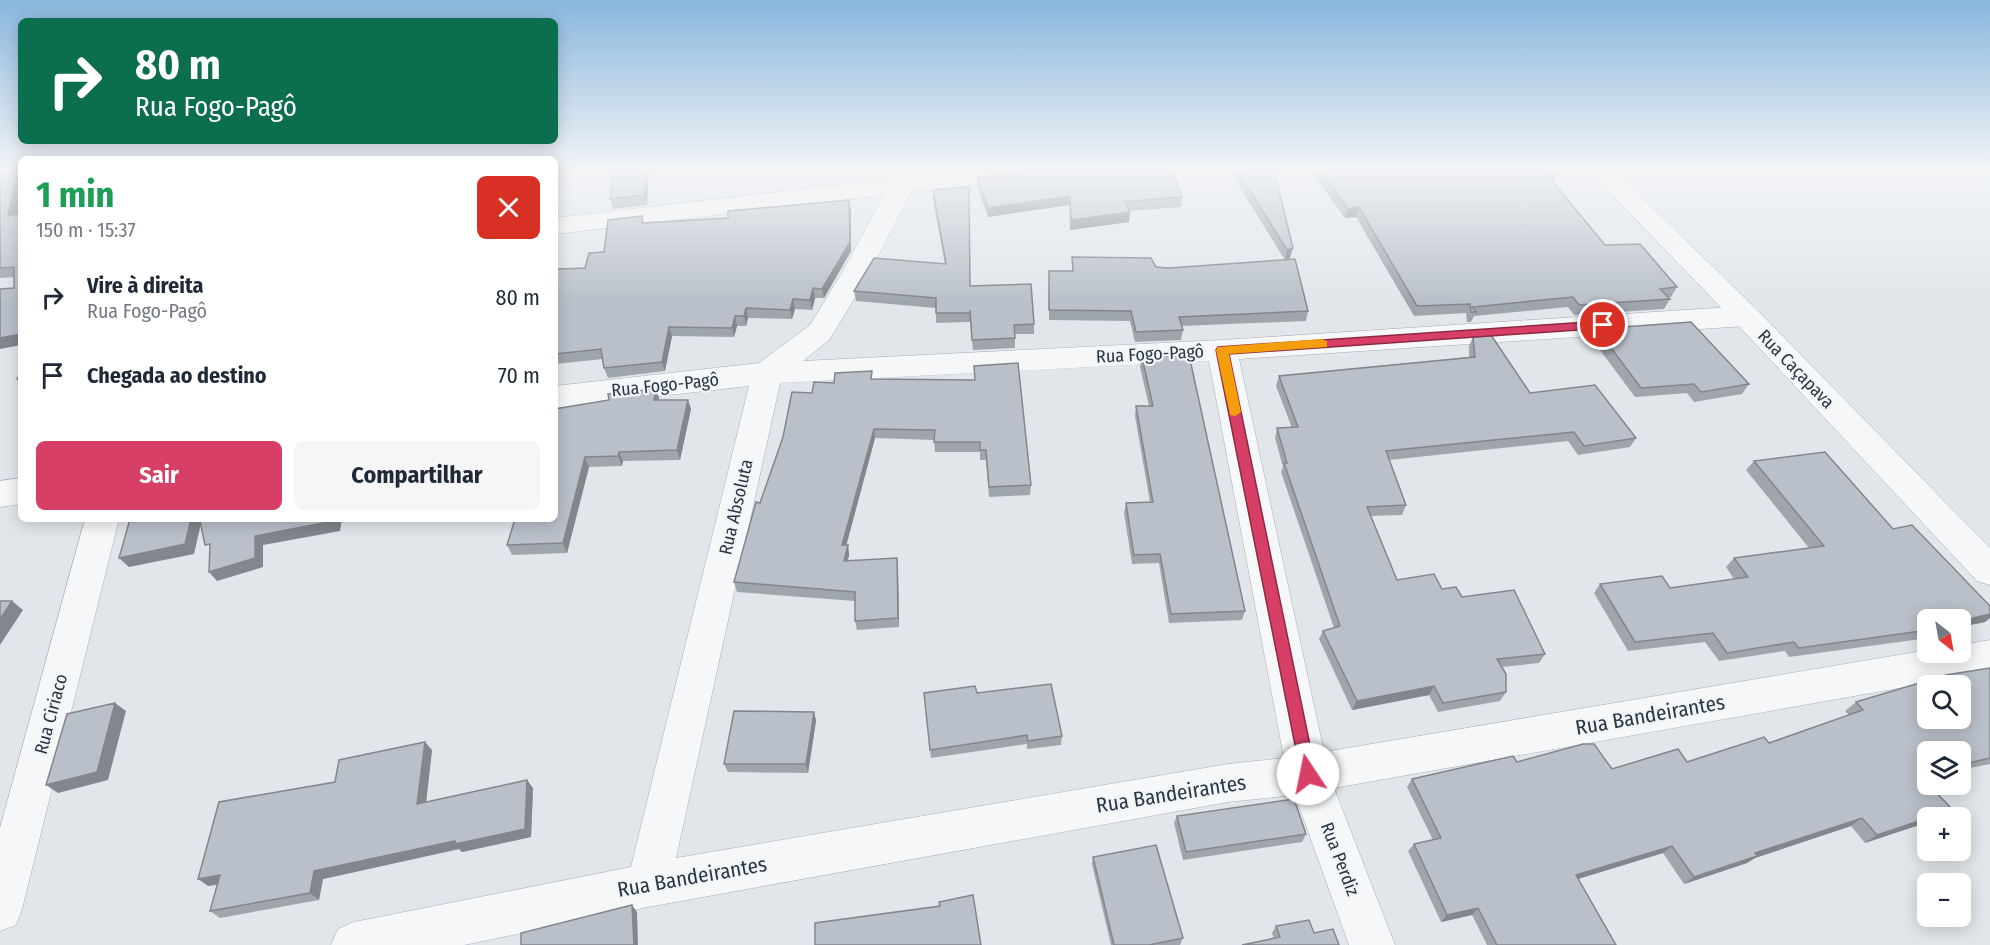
<!DOCTYPE html>
<html lang="pt">
<head>
<meta charset="utf-8">
<style>
  body { margin:0; font-family:"Fira Sans Condensed",sans-serif; background:#f6f6f7; color:#1f2937; height:100vh; display:flex; flex-direction:column; font-size:22px; white-space:nowrap }
  * { box-sizing:border-box; margin:0 }
  p { font-size:20px; color:#747a83 }
  .icon { flex:none; width:33px; height:33px; fill:none; stroke:currentColor; stroke-width:2; stroke-linecap:round; stroke-linejoin:round }
  .map { position:relative; flex:1; overflow:hidden }
  .drawer { position:absolute; left:18px; top:156px; width:540px; height:366px; display:flex; flex-direction:column; background:#fff; border-radius:9px; box-shadow:0 3px 15px #0003 }
  .drawer>* { flex:none }
  .hud { position:absolute; left:18px; top:18px; width:540px; height:126px; border-radius:9px; box-shadow:0 3px 15px #0003; background:#0b6e4f; color:#fff; overflow:hidden }
  .needle { width:39px; rotate:149deg }
  .buttons { position:absolute; left:1917px; top:609px; display:grid; gap:12px }
  .buttons a { display:grid; place-items:center; width:54px; height:54px; border-radius:9px; background:#fff; box-shadow:0 3px 15px #0003; font-size:30px }
  .pin { position:absolute; display:grid; place-items:center; width:51px; height:51px; color:#fff; margin:-26px; border:3px solid #fff; border-radius:50%; box-shadow:0 2px 6px #0007 }
  .me { position:absolute; width:66px; margin:-33px; rotate:349deg; stroke-linejoin:round; filter:drop-shadow(0 0 4px #0008) }
  .turn { display:flex; align-items:center; gap:21px; height:126px; padding:0 18px; font-size:27px }
  .turn .icon { width:78px; height:78px; stroke-width:2.5 }
  .turn b { display:block; font-size:42px; line-height:51px }
  .round { display:grid; place-items:center; flex:none; width:63px; height:63px; border-radius:9px; background:#f6f6f7 }
  .summary { display:flex; align-items:center; justify-content:space-between; height:102px; padding:0 18px }
  h1 { font-size:36px; font-weight:700; line-height:45px; color:#1e9e55 }
  .primary-button { display:flex; gap:12px; margin-top:auto; padding:12px 18px }
  .primary-button a { flex:1; height:69px; border-radius:9px; background:#d73f67; color:#fff; font-size:24px; font-weight:700; line-height:69px; text-align:center }
  .primary-button a+a { background:#f6f6f7; color:#1f2937 }
  ul { padding:0; list-style:none }
  li { display:flex; align-items:center; gap:18px; height:78px; padding:0 18px }
  li div { flex:1 }
  li b { display:block; font-size:22px }
  li em { font-style:normal }
  .map>svg:first-child { display:block }
</style>
</head>
<body>
<div class="map">
<svg width="1990" height="945" viewBox="0 0 1990 945">
  <rect width="100%" height="100%" fill="#e2e6eb"/>
  <g fill="none" stroke-linecap="round" stroke-linejoin="round">
    <g stroke="#a7aeb6" stroke-width="1">
      <path id="minor" d="M890,170H916L915,176L966,170H1044L1041,175L1032,178L911,192L868,276L830,339L803,361L1222,340L1746,306L1756,309L1760,316L1756,323L1746,326L1239,359L1324,752L1928,650V652H1960V645L1990,640V672L1334,788L1395,945H1349L1295,795L1228,802L648,907L464,945H331L338,929L354,922L631,867L749,386L555,408V386L759,363L810,325L840,276L884,195L555,234V218L890,179ZM1209,361L1284,758L1228,764L676,858L780,383Z
        M21,478V504L0,507V481Z
        M85,519H119L22,909L16,925L0,931V828Z"/>
    </g>
    <g stroke="#a7aeb6" stroke-width="1">
      <path id="tertiary" d="M1588,170H1614L1756,309L1990,548V585L1977,581L1736,323Z"/>
    </g>
    <use href="#minor" fill="#f5f7f9" fill-rule="evenodd"/>
    <use href="#tertiary" fill="#f5f7f9" fill-rule="evenodd"/>
  </g>
  <path fill="#9fa5ad" d="M0,170L18,214L21,345L14,288V277L0,278Z
    M614,170H649L647,205L613,209L610,199Z
    M1229,170H1274L1290,258L1285,260L1308,311L1306,321L1182,326L1183,330L1181,340L1135,342L1130,321L1049,320V271H1072V257L1169,268L1285,260Z
    M1310,170H1554V183L1605,245L1677,287L1671,297H1668L1670,299L1664,309L1574,315L1568,307L1474,316L1471,322H1467L1466,313L1414,316L1356,217L1345,218Z
    M977,177L1182,197L1181,207L1130,211L1129,222L1070,230L1069,205L988,217L977,187Z
    M933,190L970,286L1034,324V334H1015V348L973,350L970,320V322L936,323V308L856,301L854,291L945,264L933,200Z
    M851,210V251L824,298H815L812,310L795,309L792,319L748,318L746,326H737L734,337L672,336L665,371L608,378L604,368L603,359L555,364V280L585,268L604,252L642,216L644,223L728,218Z
    M1597,329L1749,384L1742,394L1694,402L1687,393L1635,397L1591,338Z
    M1473,337L1530,393L1636,438L1630,447L1578,455L1568,441L1389,460L1406,505L1402,515L1370,516L1397,580L1442,589L1462,597L1545,654L1539,663L1502,667L1506,692L1500,701L1438,712L1429,695L1352,710L1319,639L1323,631L1334,628L1281,472L1283,467L1275,438L1277,428H1292L1276,386L1279,376L1469,357V346Z
    M1142,357L1245,611L1242,620L1169,623L1159,563L1132,564L1124,513L1126,503L1150,502L1135,416L1136,406H1149L1140,367Z
    M974,366L1031,485L1030,495L989,497L986,460H980V452H935L934,440L875,438L846,545H848L849,555L848,561L898,567L899,627L857,630L855,621V601L737,592L734,582L760,503L783,437L812,393L834,383L873,379L975,380Z
    M659,398V400L691,409L680,460L623,461L622,466L589,467L567,553L512,555L507,545L555,409Z
    M1754,461L1893,529L1990,606V618L1985,622L1960,627V620H1928V638L1789,657L1785,651L1719,661L1705,642L1628,651L1594,593L1600,584L1670,588L1734,579L1726,567L1734,558L1809,548L1746,470Z
    M1990,668V764L1960,770V752H1928V777L1923,778L1928,822L1865,843L1851,826L1755,858L1747,863L1684,884L1663,853L1578,879L1616,945H1487L1472,915L1441,922L1408,851L1414,844L1433,840L1407,787L1412,779L1517,762L1612,769L1687,762L1769,743L1849,715L1845,711L1856,702Z
    M924,693H977L1062,736L1061,745L1027,749V744L931,758Z
    M814,712L816,721L808,773L728,772L724,764Z
    M432,750L426,802L533,788L531,837L462,852L459,849L323,879L319,900L220,918L210,911L217,885L208,886L335,782Z
    M1177,816L1306,834L1302,842L1183,860L1174,823Z
    M1093,857L1183,938L1180,945H1111L1092,864Z
    M1276,926L1314,933L1274,939L1272,933Z"/>
  <path fill="#82868d" d="M18,170H21V200L16,226L8,216Z
    M645,170H649L647,205L644,195Z
    M1558,174L1553,183L1548,176Z
    M1070,196L1069,205L988,217V208Z
    M849,200L851,210V251L824,298L822,289Z
    M1359,207L1356,217L1345,218L1348,209Z
    M1130,212L1129,222L1070,230L1071,220Z
    M1293,248L1290,258L1285,260L1287,250Z
    M813,288L815,298L812,310L810,300Z
    M793,299L795,309L792,319L790,310Z
    M746,308L748,318L746,326L744,316Z
    M735,316L737,326L734,337L732,328Z
    M669,327L672,336L665,371L662,362Z
    M21,334V345L0,349V338Z
    M656,389L659,398L657,410L654,400Z
    M688,400L691,409L680,460L677,450Z
    M874,429L875,438L844,554L842,545Z
    M619,452L623,461L622,466L618,456Z
    M585,457L589,467L567,553L563,543Z
    M191,519H202L194,554L129,567L119,558Z
    M334,519H342L340,531L263,545V567L217,581L209,572L255,536Z
    M848,545L849,555L845,570L844,561Z
    M897,558L898,567L899,627L898,618Z
    M12,601L23,610L0,645V619Z
    M1990,614V618L1985,622L1960,627L1962,626H1960V621Z
    M1434,686L1429,695L1352,710L1357,701Z
    M115,703L126,711L108,780L58,793L46,785Z
    M814,712L816,721L808,773L806,764Z
    M425,742L432,750L425,812L417,804Z
    M527,780L533,788L531,837L462,852L459,849L323,879L319,900L310,893L314,871Z
    M1953,810L1942,818H1930Z
    M1862,818L1851,826L1755,858L1747,863L1684,884L1694,877L1755,853Z
    M1928,818V822L1865,843L1877,835Z
    M1672,846L1663,853L1568,882L1576,875Z
    M220,875L230,882L208,886L198,879Z
    M632,905L637,912L638,945H634Z
    M1478,908L1472,915L1441,922L1447,915Z"/>
  <path fill="#b9c0c9" stroke="#82868d" stroke-width="1.5" fill-rule="evenodd" d="M0,170H18L8,216L21,213V334L0,338V289L14,288V267L0,268Z
    M614,170H645L644,195L610,199Z
    M1034,170H1172L1182,197L1125,202L1130,212L1071,220L1070,196L988,208L977,177Z
    M1237,170H1274L1293,248L1287,250Z
    M1319,170H1554L1558,174L1548,176L1605,245L1640,244L1677,287L1660,289L1670,299L1579,305L1573,297L1472,307L1476,312H1471L1470,304L1417,306L1359,207L1348,209Z
    M969,187L970,286L1031,284L1034,324L1014,325L1015,338L972,340L970,310V313H936V298L854,291L874,258L946,264L933,190Z
    M849,200L850,242L822,289L813,288L810,300L793,299L790,310L746,308L744,316H735L732,328L669,327L662,362L604,368L601,349L555,354V280L558,269L585,268L589,253L604,252L608,220L642,216V223L728,218V211Z
    M1072,257L1151,258L1156,267L1169,268L1295,259L1308,311L1179,317L1183,330L1136,332L1131,311L1049,310V271H1073Z
    M1691,322L1749,384L1701,392L1694,384L1641,388L1597,329Z
    M1491,335L1530,393L1595,385L1636,438L1584,446L1574,432L1386,451L1406,505L1367,507L1397,580L1434,574L1442,589L1456,587L1462,597L1514,590L1545,654L1497,659L1506,674V692L1443,703L1434,686L1357,701L1323,631L1340,626L1284,463H1287L1277,428L1298,427L1279,376L1475,357L1473,337Z
    M1189,355L1245,611L1171,614L1160,554L1134,555L1126,503L1153,502L1136,406H1153L1142,357Z
    M1018,363L1031,485L989,487L986,450H980V442H934L935,430L874,429L842,545H848L844,561L897,558L898,618L855,621V592L734,582L756,502L760,503L783,437L792,392L812,393L814,382L834,383L835,373L872,371L871,379L975,380L974,366Z
    M21,372V379H17Z
    M656,389L654,400H688L677,450L619,452L618,456L585,457L563,543L507,545L515,519H555V409L609,400L608,394Z
    M1825,452L1893,529L1912,525L1990,606V614L1960,621V620H1928V630L1799,648L1794,642L1727,653L1713,633L1635,642L1600,584L1662,576L1670,588L1748,577L1734,558L1824,546L1754,461Z
    M130,519H191L185,544L119,558Z
    M205,519H334L333,521L255,536V558L209,572L210,544L205,545L200,521Z
    M0,601H12L0,619Z
    M1990,668V758L1960,765V752H1928V772L1918,774L1953,810L1930,818H1928L1877,835L1862,818L1755,853L1757,856L1694,877L1672,846L1576,875L1616,945H1497L1478,908L1447,915L1414,844L1441,838L1412,779L1513,756L1517,762L1583,744H1594L1612,769L1678,749L1687,762L1764,737L1769,743L1863,710L1856,702L1946,675ZM1928,686H1960V718H1928Z
    M1051,684L1062,736L1028,741L1027,735L930,750L924,693L975,686L977,693Z
    M115,703L97,772L46,785L67,714Z
    M734,711L814,712L806,764H724Z
    M425,742L417,804L527,780L525,829L455,844V841L314,871L310,893L210,911L220,875L198,879L219,802L335,782L339,760Z
    M1294,799L1306,834L1186,852L1177,816Z
    M1156,845L1183,938L1149,945H1114L1093,857Z
    M973,895L981,945H815V923L940,906L939,902Z
    M632,905L634,945H521V933Z
    M1309,920L1314,933L1333,929L1339,945H1242L1280,937L1276,926Z"/>
  <linearGradient id="sky" x2="0" y2="1"><stop stop-color="#89b6dd"/><stop offset="0.56" stop-color="#f2f4f6"/><stop offset="1" stop-color="#f2f4f6" stop-opacity="0"/></linearGradient>
  <rect width="1990" height="302" fill="url(#sky)"/>
  <path fill="#d73f67" stroke="#8c2943" stroke-width="1.5" d="M1603,321L1609,325L1607,328L1229,354L1316,774L1314,780L1308,782L1302,780L1216,350L1218,347Z"/>
  <path fill="#f59e0b" d="M1322,339L1327,341V347L1229,354L1241,412L1235,416L1230,415L1216,350L1218,347Z"/>
  <g text-anchor="middle" dominant-baseline="central" stroke-width="4.5" stroke-linejoin="round" paint-order="stroke">
    <g font-size="18" fill="#293644" stroke="#f2f5f8">
      <text transform="translate(1150 354) rotate(-3)">Rua Fogo-Pagô</text>
      <text transform="translate(1796 369) rotate(46)">Rua Caçapava</text>
      <text transform="translate(665 385) rotate(-6)">Rua Fogo-Pagô</text>
      <text transform="translate(736 507) rotate(-77)">Rua Absoluta</text>
      <text transform="translate(51 714) rotate(-75)">Rua Ciriaco</text>
      <text transform="translate(1340 859) rotate(69)">Rua Perdiz</text>
    </g>
    <g font-size="21" fill="#293644" stroke="#f2f5f8">
      <text transform="translate(1650 715) rotate(-10)">Rua Bandeirantes</text>
      <text transform="translate(1171 794) rotate(-9)">Rua Bandeirantes</text>
      <text transform="translate(692 877) rotate(-10)">Rua Bandeirantes</text>
    </g>
  </g>
</svg>
<div class="buttons">
<a><svg class="needle" viewBox="-14 -14 28 28"><path d="M0-13l5 13h-10z" fill="#e53935"/><path d="M0 13l5-13h-10z" fill="#747a83"/></svg></a>
<a><svg class="icon" aria-label="search" viewBox="0 0 24 24"><circle cx="10" cy="10" r="6"/><path d="M15 15l6 6"/></svg></a>
<a><svg class="icon" aria-label="layers" viewBox="0 0 24 24"><path d="M12 4l9 5-9 5-9-5zM3 14l9 5 9-5"/></svg></a>
<a>+</a>
<a>−</a>
</div>
<div class="pin" style="left:1603px;top:325px;background:#d93025"><svg class="icon" aria-label="arrive" viewBox="0 0 24 24"><path d="M6 21V4h12l-3 4 3 4H6"/></svg></div>
<svg class="me" style="left:1308px;top:774px" viewBox="-20 -20 40 40"><circle r="19" fill="#fff"/><path d="M0-13L10 11 0 6-10 11z" fill="#d73f67"/></svg>
<div class="hud">
<div class="turn"><svg class="icon" aria-label="right" viewBox="0 0 24 24"><path d="M7 20v-9h11M14 6l5 5-5 5"/></svg><div><b>80 m</b>Rua Fogo-Pagô</div></div>
</div>
<section class="drawer">
<div class="summary"><div><h1>1 min</h1><p>150 m · 15:37</p></div><a class="round" style="background:#d93025;color:#fff"><svg class="icon" aria-label="close" viewBox="0 0 24 24"><path d="M6 6l12 12M18 6L6 18"/></svg></a></div>
<ul>
<li><svg class="icon" aria-label="right" viewBox="0 0 24 24"><path d="M7 20v-9h11M14 6l5 5-5 5"/></svg><div><b>Vire à direita</b><p>Rua Fogo-Pagô</p></div><em>80 m</em></li>
<li><svg class="icon" aria-label="arrive" viewBox="0 0 24 24"><path d="M6 21V4h12l-3 4 3 4H6"/></svg><div><b>Chegada ao destino</b></div><em>70 m</em></li>
</ul>
<div class="primary-button"><a>Sair</a><a>Compartilhar</a></div>
</section>
</div>
</body>
</html>
